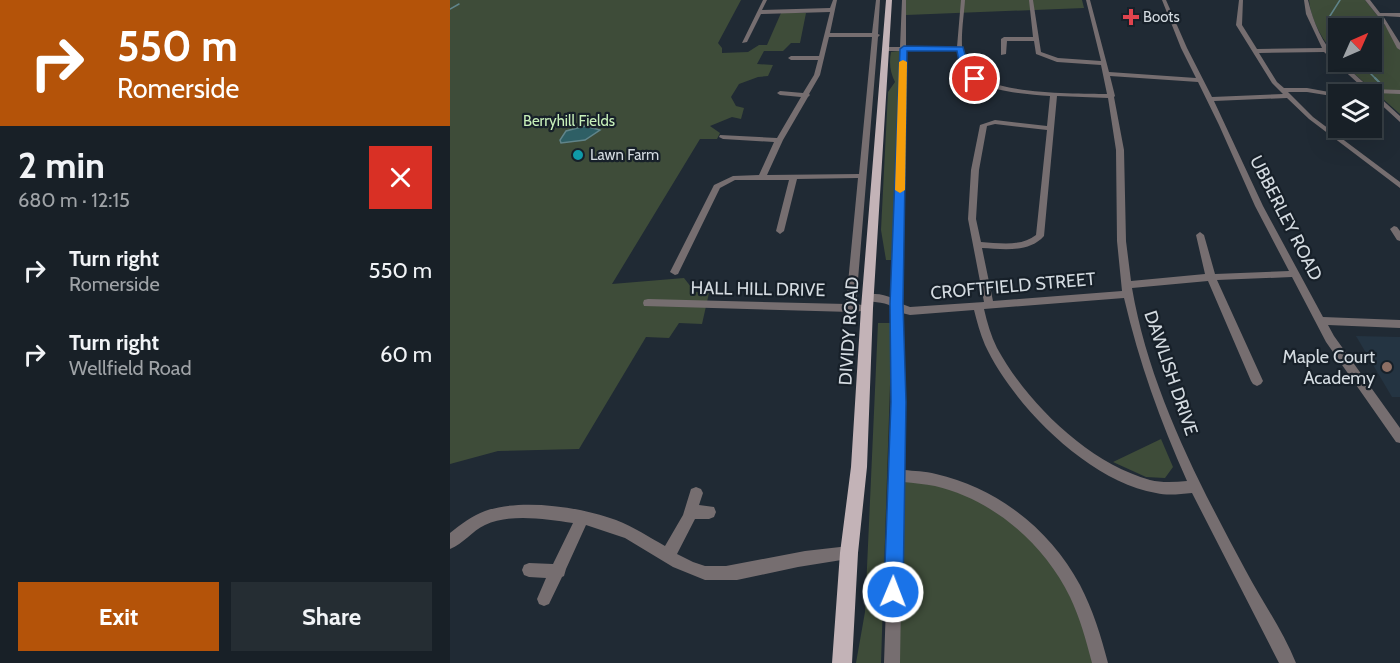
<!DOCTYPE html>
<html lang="en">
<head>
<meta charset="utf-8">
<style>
  body { margin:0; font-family:Cabin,sans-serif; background:#252d33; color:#f1f3f6; height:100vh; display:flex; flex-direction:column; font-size:22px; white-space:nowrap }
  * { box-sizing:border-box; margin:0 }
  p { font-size:20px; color:#9fa3a7 }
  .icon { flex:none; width:33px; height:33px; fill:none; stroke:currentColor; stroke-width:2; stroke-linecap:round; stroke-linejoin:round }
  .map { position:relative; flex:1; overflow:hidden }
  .side { display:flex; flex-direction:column; background:#182027; width:450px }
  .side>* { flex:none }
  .hud { background:#b45309; color:#fff; overflow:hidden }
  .needle { width:39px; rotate:45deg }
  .buttons { position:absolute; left:878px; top:18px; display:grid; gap:12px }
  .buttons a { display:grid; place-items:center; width:54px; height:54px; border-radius:0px; background:#182027; box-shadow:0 6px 24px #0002,0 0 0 2px #363e44; font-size:30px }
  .pin { position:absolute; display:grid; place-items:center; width:51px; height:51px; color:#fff; margin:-26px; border:3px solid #fff; border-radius:50%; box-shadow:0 2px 6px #0007 }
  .me { position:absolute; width:66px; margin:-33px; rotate:1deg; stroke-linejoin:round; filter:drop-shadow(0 0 4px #0008) }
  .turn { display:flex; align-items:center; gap:21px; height:126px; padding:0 18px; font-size:27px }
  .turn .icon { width:78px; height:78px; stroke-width:2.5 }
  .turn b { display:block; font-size:42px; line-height:51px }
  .round { display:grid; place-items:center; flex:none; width:63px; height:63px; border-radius:0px; background:#252d33 }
  .summary { display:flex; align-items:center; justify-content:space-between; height:102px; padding:0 18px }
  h1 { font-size:36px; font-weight:700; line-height:45px }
  .action { display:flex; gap:12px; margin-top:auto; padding:12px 18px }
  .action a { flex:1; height:69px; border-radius:0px; background:#b45309; color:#fff; font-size:24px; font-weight:700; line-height:69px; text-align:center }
  .action a+a { background:#252d33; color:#f1f3f6 }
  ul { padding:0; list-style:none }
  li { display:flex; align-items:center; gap:18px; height:84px; padding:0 18px }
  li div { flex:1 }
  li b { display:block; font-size:22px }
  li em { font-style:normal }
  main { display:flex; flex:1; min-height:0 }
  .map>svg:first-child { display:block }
</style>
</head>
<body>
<main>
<section class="side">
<div class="hud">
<div class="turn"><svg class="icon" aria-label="right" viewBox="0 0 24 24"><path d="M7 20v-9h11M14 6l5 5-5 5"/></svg><div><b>550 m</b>Romerside</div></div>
</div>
<div class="summary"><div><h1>2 min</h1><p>680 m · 12:15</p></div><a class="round" style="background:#d93025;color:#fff"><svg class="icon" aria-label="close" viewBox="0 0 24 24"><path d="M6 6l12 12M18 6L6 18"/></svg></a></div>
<ul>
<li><svg class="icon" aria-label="right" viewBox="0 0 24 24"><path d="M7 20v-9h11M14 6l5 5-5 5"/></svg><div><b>Turn right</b><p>Romerside</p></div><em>550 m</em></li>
<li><svg class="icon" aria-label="right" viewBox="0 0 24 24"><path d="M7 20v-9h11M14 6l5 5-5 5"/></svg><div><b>Turn right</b><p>Wellfield Road</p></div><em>60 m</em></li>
</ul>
<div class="action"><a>Exit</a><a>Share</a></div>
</section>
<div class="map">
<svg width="950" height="663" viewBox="0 0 950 663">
  <rect width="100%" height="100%" fill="#202a34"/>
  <path fill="#243442" d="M906,336L950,337V397H942Z"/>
  <path fill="#3e4c39" d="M0,0H291L268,43L272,48V53L298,52L309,45H317L331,13H356L350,43H341L333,51H314L307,64L323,65L318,76L308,77L289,84L281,97L286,106L294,108L291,119L282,117L260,126L270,133L267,139H250L162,284L234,278L245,292L259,293L252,324L229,323L219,338L196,337L129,449L48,451L0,464Z
    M456,0H632L634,8L456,15Z
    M859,0H915L938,29L950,50V114L891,62H921V28H888V58C874,42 861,22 859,0Z
    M448,51H450L445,260H436L431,230L438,92L445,82C440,72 439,63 441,52Z
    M428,323H442L431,663H406L415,612Z
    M711,439L723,467L715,478L696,477L663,462Z
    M446,475H466L547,504L617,575L647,663H440Z"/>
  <path fill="#2e5f65" stroke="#60848a" stroke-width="1.5" d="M135,126L150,130L135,140L111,143L110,140L116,131Z"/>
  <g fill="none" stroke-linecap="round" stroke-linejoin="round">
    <path stroke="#60848a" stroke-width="1.5" d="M0,9L9,4
      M878,19L890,0
      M879,21L888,32
      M916,62L920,73L927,80"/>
    <path stroke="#60848a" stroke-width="2" d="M925,78L932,85"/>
    <path fill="#766e70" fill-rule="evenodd" d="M313,0H317L312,10L380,8L383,0H387L380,33H422L426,0H430L428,34L430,35L428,37L406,304L412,305L413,308L412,311L401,312L194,306L193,303L194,300L198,299L396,304L408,178L347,179L334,231L330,234L326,231L339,180H285L270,188L228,274L225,275L220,272L264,185L283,176L309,175L324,142L273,139L269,137L270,135L327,138L351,97L330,95L327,93L330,91L353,93L364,75L368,60H341L338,58L341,56H369L380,12L311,14L297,42L292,43ZM379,37H422L409,174L317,175L333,140L358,97L360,95L359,94L370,75Z
      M452,0H456V47H507L511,0H515C514,17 508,49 516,65C533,96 625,93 657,94L651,65L607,62L586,54L584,41H557L556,54L551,55V39L554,37H583L579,0H583L591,52L608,58L651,61L636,0H640L659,72L746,78L731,48L712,0H716L737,48L762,97L833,94L822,83L786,25L789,0H793L792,25L807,49L872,48L856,14L854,0H858C863,21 872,44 888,59V62H891L921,89L950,90V94L925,93L950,116V122L874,52L809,53L827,82L834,88H857L890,94H888V97L857,92H838L863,117L950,182V188L859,119L837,98L764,101L813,206L873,317L950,320V328L878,325L884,336L950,428V443L946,442L876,342L842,277L767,280L813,381L811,384L807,386L803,384L801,381L758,281L682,288C699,388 748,482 796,571C812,601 833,631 846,663H829L742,493C730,494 718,496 706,493C638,481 563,405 535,345C530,333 527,322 524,310L460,315L452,313L455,402L454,470C464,471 475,471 486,474C547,488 600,529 630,585C643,610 651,636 658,663H642C636,640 630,618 620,597C594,544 544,500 485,486C475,484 464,483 453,482L450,663H434L443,402L442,307C433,300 420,304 414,298C421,291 434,295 442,298L450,51H435L432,49L435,47H450ZM456,51H507C512,92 567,93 600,96L597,126L545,120L530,125L521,170L518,219L534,302L460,307L452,304ZM660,76L748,82L769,125L805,206L839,271L765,274L754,235L750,232L746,235L755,274L681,281L676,241L674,150L664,97L665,96ZM607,96L658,98L666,150L667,241L672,291L543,301L532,248C553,249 579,253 594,236ZM545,124L597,130L586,235C571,247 549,243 531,242L526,219L529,170L537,126ZM674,298C689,362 710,421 737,481C725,482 712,483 700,480C638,463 577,403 547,348C541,336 537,322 534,309Z
      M915,0H920L930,13H950V17L933,16L950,43V50L947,48L935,25Z
      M944,226L947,227L950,231V241L947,240L940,229Z
      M246,487L251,489L253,493L249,505L264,507L266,512L264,517L259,519H245L227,554L243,562L255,566H276L355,551L399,546L404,548L406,553L404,558L348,567L287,580H255L223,567L175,538L136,525L116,569L114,576L112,577L99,604L94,606L89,604L87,599L96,578L79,577L74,575L72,570L74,565L79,563L103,564L123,523C96,519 60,513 35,525C22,531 13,544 0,549V533C11,524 22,516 35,511C72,498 130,507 166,520C184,527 199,537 215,546L233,515L241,489Z"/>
    <path fill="#c3b3b7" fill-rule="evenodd" d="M436,0H442L423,308L417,467L408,553L402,663H382L390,553L401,467L411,308Z"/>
  </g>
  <path fill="#1a73e8" stroke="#114b97" stroke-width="1.5" d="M454,46L513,47L518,66L530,79L523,81L510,67L507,51H457L453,304L456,402L453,592L450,599L443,602L436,599L434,592L441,402L440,304L450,49Z"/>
  <path fill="#f59e0b" d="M453,60L457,62L455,190L450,193L445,190L449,62Z"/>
  <path fill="#e0444e" stroke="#172029" stroke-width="2" d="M678 8h6v6h6v6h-6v6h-6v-6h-6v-6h6z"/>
  <circle fill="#0f9aa8" stroke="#172029" stroke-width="2" cx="128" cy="155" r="6"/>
  <circle fill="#8d6e63" stroke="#172029" stroke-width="2" cx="937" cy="367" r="6"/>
  <g text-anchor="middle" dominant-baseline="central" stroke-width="4.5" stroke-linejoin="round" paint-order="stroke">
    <g font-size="15" fill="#d4dbe1" stroke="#172029" text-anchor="start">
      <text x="693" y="17">Boots</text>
      <text x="140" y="155">Lawn Farm</text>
    </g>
    <g font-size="15" fill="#c7efb9" stroke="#172029">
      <text x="119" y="121">Berryhill Fields</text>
    </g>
    <g font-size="18" fill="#d4dbe1" stroke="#172029">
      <text transform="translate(836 218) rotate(63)">UBBERLEY ROAD</text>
      <text transform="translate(563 286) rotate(-5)">CROFTFIELD STREET</text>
      <text transform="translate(308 289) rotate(1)">HALL HILL DRIVE</text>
      <text transform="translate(399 331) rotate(-86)">DIVIDY ROAD</text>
      <text transform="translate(721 373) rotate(71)">DAWLISH DRIVE</text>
    </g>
    <g font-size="18" fill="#d4dbe1" stroke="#172029" text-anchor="end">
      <text x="925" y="357">Maple Court<tspan x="925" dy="21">Academy</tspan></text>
    </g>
  </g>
</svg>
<div class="buttons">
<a><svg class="needle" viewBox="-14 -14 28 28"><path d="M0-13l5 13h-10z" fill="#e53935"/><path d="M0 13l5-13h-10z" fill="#9fa3a7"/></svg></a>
<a><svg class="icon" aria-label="layers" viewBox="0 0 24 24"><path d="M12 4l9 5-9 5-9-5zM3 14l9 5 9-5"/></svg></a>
</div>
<div class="pin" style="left:525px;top:79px;background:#d93025"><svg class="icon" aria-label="arrive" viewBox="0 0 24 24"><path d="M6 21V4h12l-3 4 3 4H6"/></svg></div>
<svg class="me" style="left:443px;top:592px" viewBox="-20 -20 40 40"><circle r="17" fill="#1a73e8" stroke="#fff" stroke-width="3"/><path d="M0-11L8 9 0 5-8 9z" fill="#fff"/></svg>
</div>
</main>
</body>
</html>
